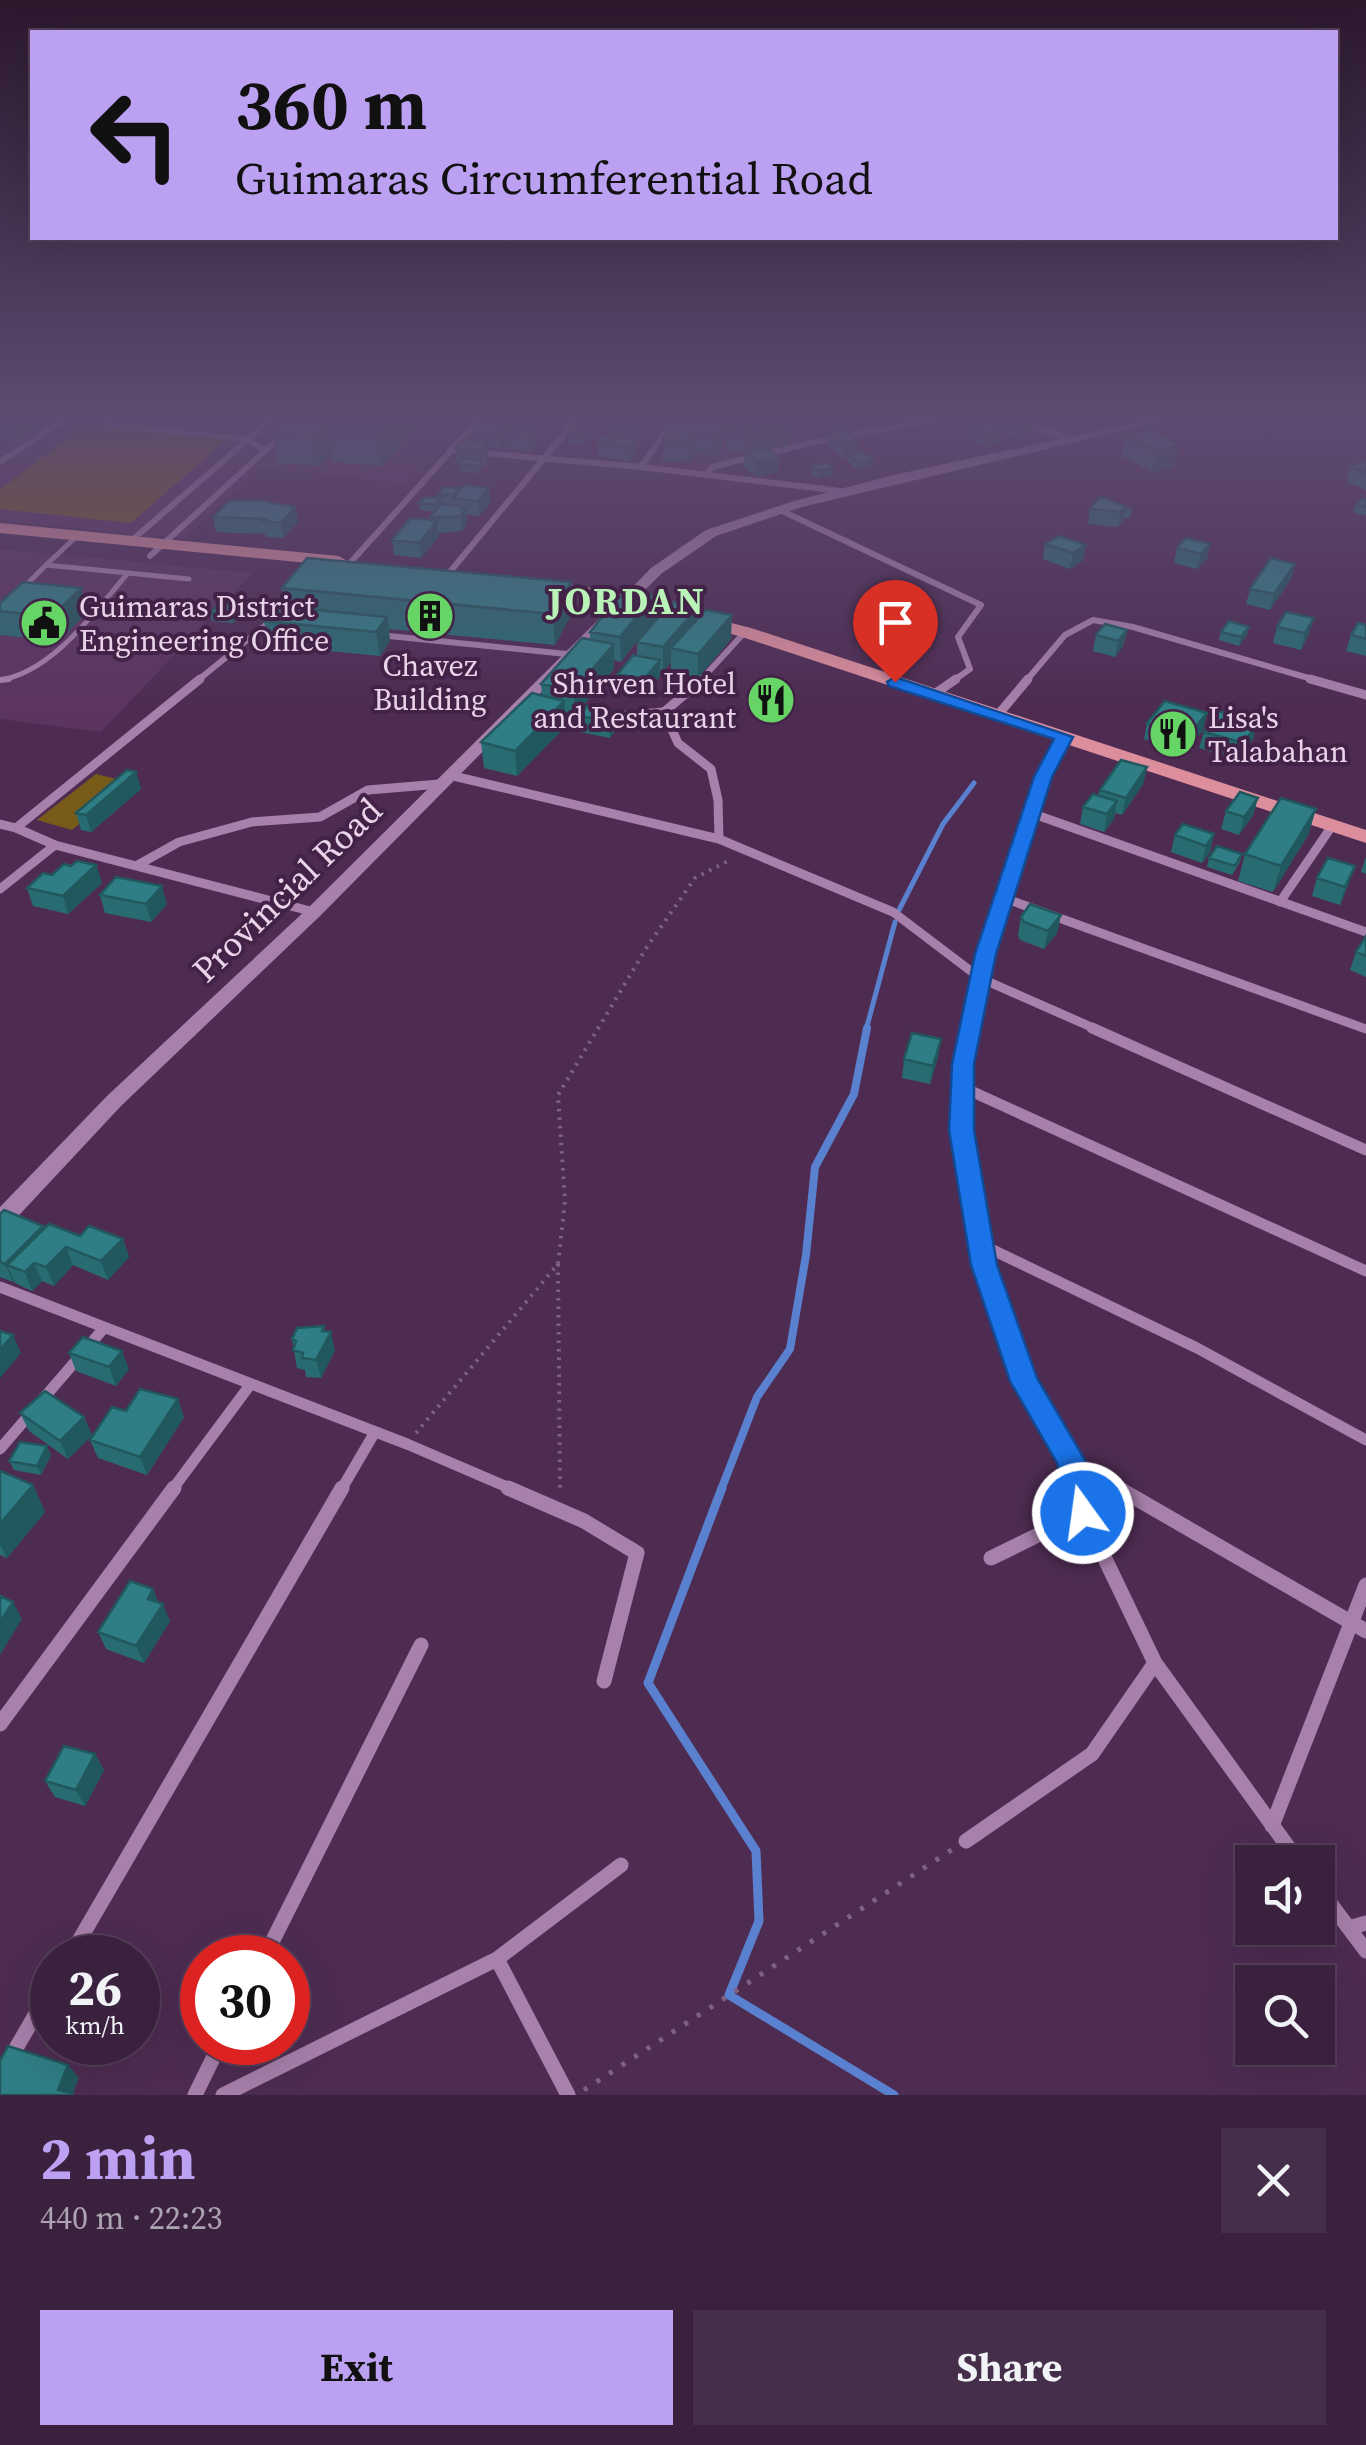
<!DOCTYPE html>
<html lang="en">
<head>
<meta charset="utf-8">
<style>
  body { margin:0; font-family:"Source Serif 4",serif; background:#452e49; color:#f1f3f6; height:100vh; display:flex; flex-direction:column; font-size:38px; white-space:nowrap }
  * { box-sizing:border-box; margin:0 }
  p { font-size:32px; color:#aba3b0 }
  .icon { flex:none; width:55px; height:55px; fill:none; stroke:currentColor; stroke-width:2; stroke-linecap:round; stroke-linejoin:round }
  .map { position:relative; height:2095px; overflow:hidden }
  .sheet { display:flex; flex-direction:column; background:#3a213e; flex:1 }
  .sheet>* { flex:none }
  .hud { position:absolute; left:30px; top:30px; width:1308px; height:210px; border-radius:0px; box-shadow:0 10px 40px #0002,0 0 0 2px #543e58; background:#bca0f2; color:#111; overflow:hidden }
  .buttons { position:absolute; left:1235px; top:1845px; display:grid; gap:20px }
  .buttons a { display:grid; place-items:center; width:100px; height:100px; border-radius:0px; background:#3a213e; box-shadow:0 10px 40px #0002,0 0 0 2px #543e58; font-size:50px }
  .speed { position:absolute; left:30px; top:1935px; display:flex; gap:20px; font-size:50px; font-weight:700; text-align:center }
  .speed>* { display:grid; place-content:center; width:130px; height:130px; border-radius:50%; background:#3a213e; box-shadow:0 10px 40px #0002,0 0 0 2px #543e58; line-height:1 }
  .speed small { font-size:25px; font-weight:400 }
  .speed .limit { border:15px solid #d22; background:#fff; color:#111 }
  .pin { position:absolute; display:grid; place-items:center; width:85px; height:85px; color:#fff; margin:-102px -42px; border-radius:50% 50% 50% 0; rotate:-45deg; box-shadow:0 0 10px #0007 }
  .pin .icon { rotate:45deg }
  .me { position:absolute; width:110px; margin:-55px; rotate:346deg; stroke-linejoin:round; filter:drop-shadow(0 0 8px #0008) }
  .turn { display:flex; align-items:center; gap:35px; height:210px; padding:0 40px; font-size:45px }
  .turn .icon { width:130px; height:130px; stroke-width:2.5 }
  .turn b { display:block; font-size:70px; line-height:85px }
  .round { display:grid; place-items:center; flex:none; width:105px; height:105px; border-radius:0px; background:#452e49 }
  .overview { display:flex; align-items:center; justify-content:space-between; height:170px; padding:0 40px }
  h1 { font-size:60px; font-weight:700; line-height:75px; color:#bca0f2 }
  .action { display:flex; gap:20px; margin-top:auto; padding:20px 40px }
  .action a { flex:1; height:115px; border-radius:0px; background:#bca0f2; color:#111; font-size:40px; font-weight:700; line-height:115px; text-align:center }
  .action a+a { background:#452e49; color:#f1f3f6 }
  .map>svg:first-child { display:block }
</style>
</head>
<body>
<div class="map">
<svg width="1366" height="2095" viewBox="0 0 1366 2095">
  <rect width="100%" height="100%" fill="#4e2c52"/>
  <path fill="#5b345f" d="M0,415H470L407,484L260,467L184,539L0,521Z
    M683,415H715L796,443L709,465L702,472L654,467Z
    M0,549L252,573L101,732L0,719Z"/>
  <path fill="#795b19" d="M87,424L228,438L131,523L0,509V489Z
    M96,774L129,782L72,830L37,820Z"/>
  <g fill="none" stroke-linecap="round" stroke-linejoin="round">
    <path stroke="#5a81cf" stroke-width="5" d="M899,910L943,824L974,783
      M866,1030L895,922"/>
    <path stroke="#5a81cf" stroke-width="8" d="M721,1490L757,1397L790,1349L806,1255L815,1167L854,1094L867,1028"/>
    <path stroke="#5a81cf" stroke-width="9" d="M722,1488L648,1683L756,1851L759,1921L729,1995L894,2095"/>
    <path stroke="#7f6282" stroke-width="4" stroke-dasharray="2.5 6" stroke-linecap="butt" d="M558,1264L560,1489
      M416,1433L558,1264L565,1201L558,1095L647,947L695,878L730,860"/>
    <path stroke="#7f6282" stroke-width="5" stroke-dasharray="4 11" stroke-linecap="butt" d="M584,2090L953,1849"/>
    <path stroke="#a780ab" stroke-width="5" d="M99,415L107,425L247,439L265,451
      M77,536L46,565L128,573
      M21,590L46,565
      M0,680C53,672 95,611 128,573L189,579"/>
    <path stroke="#a780ab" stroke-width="6" d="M0,680L9,679"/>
    <path stroke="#a780ab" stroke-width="6" d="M998,415L1073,439
      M450,450L641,467L841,491
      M0,462L72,415
      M641,467L677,415
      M707,474L712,467L805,444L955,415
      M780,510L981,605L958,637L970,669L953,681
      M131,541L276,415
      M150,556L304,415
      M351,562L483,415
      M449,573L580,415
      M379,635L576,655
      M197,681L273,619
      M700,681L745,632
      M1026,681L1065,635L1093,620L1133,627L1319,681"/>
    <path stroke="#a780ab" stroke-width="9" d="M703,679L664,712L678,743L711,769L718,800L719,839
      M1310,679L1366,695
      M933,695L956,679
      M997,716L1028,679
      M606,717L664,712
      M449,775L719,839L893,912L980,978L1098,1030
      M1031,813L1366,932
      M0,824L16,828
      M55,845L314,912
      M136,866L179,842L252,822L320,817L368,790L440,784
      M0,889L55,845L16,828L200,679
      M1004,898L1366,1029
      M1280,902L1332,826
      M970,1030C990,931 1017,827 1064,737"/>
    <path stroke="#a780ab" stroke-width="11" d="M970,1028C950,1128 973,1227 1004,1322C1011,1341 1016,1362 1024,1381C1041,1420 1067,1447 1077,1490
      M1092,1028L1366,1150
      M962,1087L1366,1271
      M978,1243L1197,1348L1366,1440
      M0,1287L407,1444L514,1490
      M0,1449L104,1328
      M1070,1460L1123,1490
      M172,1490L250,1385
      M341,1490L375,1432"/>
    <path stroke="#a780ab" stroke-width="15" d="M508,1488L584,1521L637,1553L604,1681
      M1077,1488L1083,1513L1155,1663L1299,1862
      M1118,1488L1366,1631
      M991,1558L1083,1513
      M0,1724L174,1488
      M1272,1826L1366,1585
      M966,1841L1092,1754L1155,1663
      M1318,1887L1366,1951
      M1349,1928L1366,1923
      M69,1958L342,1488
      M264,1958L421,1645
      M497,1959L568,2095
      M0,2076L52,1986
      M195,2095L221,2042
      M223,2095L497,1959L621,1865"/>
    <path fill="#a780ab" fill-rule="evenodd" d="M1169,415H1190L802,507L716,536L661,574L636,599L624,596L651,568L706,530L794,501L894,475Z
      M604,614L616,617L320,916L121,1106L8,1227L0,1229V1207L107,1096L308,908Z"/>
    <path fill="#dc8e9d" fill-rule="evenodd" d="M0,523L339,556L347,561L339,566L0,533Z
      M537,580L621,592L630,597L621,602L531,589V581Z
      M638,599L751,628L1366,830V843L739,636L632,608L629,604Z"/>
  </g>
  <path fill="#286c72" d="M0,415H59L17,441L0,438Z
    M152,415H224L218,420Z
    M303,415H429L383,466L332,462L331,453L320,466L278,463L273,435L304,421Z
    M532,415H558V418L552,426L532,424Z
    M725,415H749V447L746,452L755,450L750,446L751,425L789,445L769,450L778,472L757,477L744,467V453L726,451Z
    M966,415H1030L1033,431L1026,433V437L1018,439L1002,430L1000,443L985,447L967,436L968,422L966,421Z
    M642,418L643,432L637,439V453L629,462L599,456L598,441L609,436L612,432V423Z
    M723,424V445L717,456L695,454L689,463L663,461V439Z
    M506,426V433L537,429L538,444L531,452L506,449L505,442L500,449L487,448L488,456L486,465H482L479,473L459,471V463H457L455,448L472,440L471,433Z
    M1152,429L1174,467L1152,472L1122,456L1126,435Z
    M572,430L589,438L585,444L568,443L567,435Z
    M827,431L858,441L857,453L874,460L873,467L859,470L847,462V457L843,458L826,445Z
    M1366,463V490L1346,481L1350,466Z
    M812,466L833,475L818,478L811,474Z
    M459,488V491L489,488L490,503L479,516L467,514V524L462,531L439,533V536L421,558L394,555L392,540L430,520L434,512L420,510L419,503L439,497V494Z
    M1366,499V516L1353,512L1356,505Z
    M295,507L298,522L283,538L266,537L265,534L216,532L213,517Z
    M1132,508L1131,515L1126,519L1123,518L1118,527L1088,524L1090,509Z
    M1045,544L1086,545L1083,560L1070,569L1043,559Z
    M1210,544L1207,559L1197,569L1174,563L1177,548Z
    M1295,564L1291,579L1270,610L1246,604L1250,589Z
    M282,588L572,613L555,645L389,629L390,641L380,656L268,645L264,621L285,607Z
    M0,603L88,611L59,641L0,635Z
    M240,605L242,613L233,623L212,621L210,613Z
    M698,618L731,639L698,678L671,672V662L663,672L660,671V676L645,696L618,691V674L637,656V642L653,624L646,629L621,662L614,660V669L575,715L565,713L566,726L517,776L484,768L481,742L542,696L541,684L590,640V632L657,619Z
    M1366,625V656L1346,651L1351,635Z
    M1277,627L1309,634L1301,650L1273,643Z
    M1127,630L1123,646L1115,657L1093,651L1096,635Z
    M1221,632L1247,635L1239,646L1219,640Z
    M616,712L617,728L610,738L580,732L579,716Z
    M1207,713L1203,730L1185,752L1144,739L1147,723Z
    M1258,722L1253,739L1239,760L1199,748L1204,732Z
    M1147,767L1143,784L1122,815L1115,813L1114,819L1104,832L1080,824L1083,807L1098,796L1100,790Z
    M136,772L141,789L91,832L81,830L76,813Z
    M1258,798L1253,815L1239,835L1221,829L1226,811Z
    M1316,809L1308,835L1273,892L1238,881L1245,854Z
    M1214,834L1210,852L1202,863L1171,852L1175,835Z
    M1242,854L1240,862L1232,875L1207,867L1209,858Z
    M1366,857V874L1361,872Z
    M96,865L102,883L68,914L33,906L27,888L71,866Z
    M1317,878L1349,883L1340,905L1312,896Z
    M100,895L167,904L151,922L105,913Z
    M1061,915L1057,933L1044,949L1020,940L1018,935L1021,917Z
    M1366,936V977L1350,970L1356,952Z
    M938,1057L930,1084L902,1078L904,1059Z
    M0,1214L44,1229L80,1236L123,1239L129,1257L108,1280L73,1265L54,1286L42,1281L32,1291L15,1283L14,1281L13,1282L0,1277Z
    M292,1339L335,1350L321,1378L306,1377L305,1370L297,1368Z
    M69,1353L129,1369L116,1386L76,1371Z
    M126,1411L184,1417L147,1475L98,1458L90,1440Z
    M20,1413L84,1417L92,1435L68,1459L29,1431Z
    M51,1455L41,1475L14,1470L9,1461Z
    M0,1471L33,1485L45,1512L7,1558L0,1555Z
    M159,1603L170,1621L144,1663L106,1649L98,1632Z
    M95,1754L104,1770L85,1806L55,1797L45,1781Z"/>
  <path fill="#21585d" d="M9,415H59L17,441Z
    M388,415H429L383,466L378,425Z
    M551,415H558V418L552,426Z
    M735,415H749V447L745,453L746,431L735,430Z
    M991,415H1002L1001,423L998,424V427L984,430L985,416Z
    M1035,417L1033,431L1026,433V437L1018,439L1020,424L1024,421Z
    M642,418L643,432L637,439V425Z
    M723,424V445L717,456L718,434Z
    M790,424L789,445L758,452L759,431Z
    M327,425L331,453L320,466L315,438Z
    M506,426L505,442L500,449L498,435Z
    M537,429L538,444L531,452L530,438Z
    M1002,429L1000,443L985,447L987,432Z
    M695,432V454L689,463V441Z
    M637,438V453L629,462V448Z
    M858,441L857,455L843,458L844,443Z
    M487,442L488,456L486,465L484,451Z
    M1179,446L1174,467L1152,472L1156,450Z
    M779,458L778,472L757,477L758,462Z
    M874,460L873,467L859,470V463Z
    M833,468V475L818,478L819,471Z
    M489,488L490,503L479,516L478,501Z
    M462,506L463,513L466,509L467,524L462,531L461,509Z
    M1126,506L1123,521L1118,527L1120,512Z
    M295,507L298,522L283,538L281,523Z
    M437,521L439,536L421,558L419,543Z
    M1210,544L1207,559L1197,569L1201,554Z
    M1086,545L1083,560L1070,569L1073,553Z
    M1295,564L1291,579L1270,610L1274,594Z
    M571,582L572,613L555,645L553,614Z
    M81,588L88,611L59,641L52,617Z
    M657,597V621L646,629L621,662L620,637L646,605Z
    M240,605L242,613L233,623L231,615Z
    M698,607L697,631L671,648V662L663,672V647Z
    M732,615L731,639L698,678V654Z
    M387,617L390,641L380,656L376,632Z
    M1314,618L1309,634L1301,650L1305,633Z
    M1249,627L1247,635L1239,646L1241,637Z
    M1127,630L1123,646L1115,657L1118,641Z
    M614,644V669L575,715L574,690Z
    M660,660V676L645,696L644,679Z
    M564,701L566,726L517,776L515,751Z
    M616,712L617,728L610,738L609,721Z
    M1207,713L1203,730L1185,752L1189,735Z
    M1258,722L1253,739L1239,760L1244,743Z
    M1147,767L1143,784L1122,815L1126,798Z
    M136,772L141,789L91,832L86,815Z
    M1258,798L1253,815L1239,835L1244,817Z
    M1117,801L1114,819L1104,832L1107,814Z
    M1316,809L1308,835L1273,892L1281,866Z
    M1214,834L1210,852L1202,863L1206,846Z
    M96,865L102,883L68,914L63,896Z
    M1355,866L1349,883L1340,905L1345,887Z
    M162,886L167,904L151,922L146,904Z
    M1061,915L1057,933L1044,949L1048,931Z
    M941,1039L938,1057L930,1084L933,1066Z
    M43,1226L50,1244L7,1265L14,1281L13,1282L5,1264Z
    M123,1239L129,1257L108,1280L101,1261Z
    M66,1247L73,1265L54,1286L46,1267Z
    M34,1263L42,1281L32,1291L25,1272Z
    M324,1326L327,1339L331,1332L335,1350L321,1378L316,1360Z
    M13,1335L21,1353L0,1378V1350Z
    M122,1351L129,1369L116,1386L109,1367Z
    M178,1399L184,1417L147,1475L140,1457Z
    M84,1417L92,1435L68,1459L60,1441Z
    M47,1446L51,1455L41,1475L37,1466Z
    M33,1485L45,1512L7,1558L0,1545V1524Z
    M153,1589L160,1607L163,1604L170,1621L144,1663L136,1646L148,1599Z
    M13,1602L22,1619L0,1655V1622Z
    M95,1754L104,1770L85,1806L76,1790Z
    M68,2065L79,2078L72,2095L58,2090Z"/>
  <path fill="#2f7e85" stroke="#21585d" stroke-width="2.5" d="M332,415H388L378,425L326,421Z
    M618,415L642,418L637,425L612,423Z
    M1002,415H1030L1035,417L1024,421L1028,423L1020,424Z
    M781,418L790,424L759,431L751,425Z
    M983,418L1002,429L987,432L968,421Z
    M675,419L723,424L718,434L695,432L689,441L663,439Z
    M287,420L326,423L327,425L315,438L273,435Z
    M479,424L506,426L498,435L471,433Z
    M730,424L749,426L746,431L726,429Z
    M512,427L537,429L530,438L505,435Z
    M841,428L858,441L844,443L827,431Z
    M1152,429L1179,446L1156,450L1126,435Z
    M572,430L589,431L584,437L567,435Z
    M612,432L629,433L626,438L609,436Z
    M602,436L637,438L629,448L598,441Z
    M463,440L487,442L484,451L455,448Z
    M766,447L779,458L758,462L744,452Z
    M862,452L874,460L859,463L847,455Z
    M464,458L482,460L479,466L458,464Z
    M1364,462L1366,463V473L1350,466Z
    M826,463L833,468L819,471L812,466Z
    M464,485L489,488L478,501L453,498Z
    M444,487L459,488L453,495L439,494Z
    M442,497L435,505L419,503L424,498Z
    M1100,497L1126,506L1120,512L1090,509Z
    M1363,498L1366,499V507L1356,505Z
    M257,500L295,507L281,523L263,521L266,519L213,517L229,501Z
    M440,504L462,506L461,509H466L461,516L430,518Z
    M411,518L437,521L419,543L392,540Z
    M1059,536L1086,545L1073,553L1045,544Z
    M1186,538L1210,544L1201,554L1177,548Z
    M307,558L571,582L553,614L282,588Z
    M1271,558L1295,564L1274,594L1250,589Z
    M23,582L81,588L52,617L0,611V603Z
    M634,591L657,597L646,605L620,637L590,632L617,598Z
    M672,602L698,607L663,647L637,642Z
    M220,603L240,605L231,615L210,613Z
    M276,606L387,617L376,632L264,621Z
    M706,610L732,615L698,654L671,648Z
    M1286,612L1314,618L1305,633L1277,627Z
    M1229,621L1249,627L1241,637L1221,632Z
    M1358,623L1366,625V639L1351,635Z
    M1105,624L1127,630L1118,641L1096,635Z
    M582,638L614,644L574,690L541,684Z
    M633,655L660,660L644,679L618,674Z
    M532,693L564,701L515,751L481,742Z
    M1165,701L1207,713L1189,735L1147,723Z
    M587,706L616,712L609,721L579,716Z
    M1218,711L1258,722L1244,743L1204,732Z
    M1121,760L1147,767L1126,798L1100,790Z
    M127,770L136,772L86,815L76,813Z
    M1240,792L1258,798L1244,817L1226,811Z
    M1093,794L1117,801L1107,814L1083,807Z
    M1281,798L1316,809L1281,866L1245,854Z
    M1183,824L1214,834L1206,846L1175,835Z
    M1217,846L1242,854L1235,866L1209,858Z
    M1328,858L1355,866L1345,887L1317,878Z
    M77,861L96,865L63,896L27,888L43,873L52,875L64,864L71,866Z
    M116,877L162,886L146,904L100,895Z
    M1030,904L1061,915L1048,931L1024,922L1021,917Z
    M1366,936V956L1356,952Z
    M912,1033L941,1039L933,1066L904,1059Z
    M4,1210L43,1226L5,1264L0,1262V1214Z
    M49,1224L80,1236L89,1226L123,1239L101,1261L66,1247L46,1267L34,1263L25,1272L7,1265Z
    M324,1326L322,1331L331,1332L316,1360L302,1358L303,1353L293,1350L296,1341L292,1339L297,1328Z
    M0,1331L13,1335L0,1350Z
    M83,1337L122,1351L109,1367L69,1353Z
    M140,1389L178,1399L140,1457L90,1440L112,1407L126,1411Z
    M45,1391L84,1417L60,1441L20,1413Z
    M20,1442L47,1446L37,1466L9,1461Z
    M0,1471L33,1485L0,1524Z
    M130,1581L153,1589L148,1599L163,1604L136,1646L98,1632Z
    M0,1596L13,1602L0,1622Z
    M64,1746L95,1754L76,1790L45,1781Z
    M8,2046L68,2065L58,2090L73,2093L72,2095H0V2061Z"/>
  <linearGradient id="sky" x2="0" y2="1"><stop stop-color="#2b182d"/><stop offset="0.59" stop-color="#5d4b71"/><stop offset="1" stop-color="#5d4b71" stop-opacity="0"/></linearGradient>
  <rect width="1366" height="708" fill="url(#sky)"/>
  <path fill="#1a73e8" stroke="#114b97" stroke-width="2.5" d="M895,677L1073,737L1052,777L996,954L974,1064V1130L997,1265L1037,1378L1085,1460L1098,1513L1094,1522L1083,1526L1073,1522L1057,1463L1010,1381L971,1265L949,1130L952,1064L975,954L1034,777L1054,739L889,686L887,682Z"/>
  <defs>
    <g id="building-disc" transform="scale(2.5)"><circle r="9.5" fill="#67d466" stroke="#432247"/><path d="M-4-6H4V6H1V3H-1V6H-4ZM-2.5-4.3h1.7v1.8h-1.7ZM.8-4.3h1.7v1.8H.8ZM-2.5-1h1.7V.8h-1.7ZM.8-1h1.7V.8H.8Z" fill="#111"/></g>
    <g id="civic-disc" transform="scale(2.5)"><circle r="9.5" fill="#67d466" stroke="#432247"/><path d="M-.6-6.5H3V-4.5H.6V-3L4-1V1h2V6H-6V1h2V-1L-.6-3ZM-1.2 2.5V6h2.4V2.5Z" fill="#111"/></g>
    <g id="restaurant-disc" transform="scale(2.5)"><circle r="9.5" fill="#67d466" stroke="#432247"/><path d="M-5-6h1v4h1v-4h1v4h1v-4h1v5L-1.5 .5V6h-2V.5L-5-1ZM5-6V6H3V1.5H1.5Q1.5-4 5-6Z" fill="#111"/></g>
  </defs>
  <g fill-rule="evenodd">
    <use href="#building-disc" x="430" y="616"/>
    <use href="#civic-disc" x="44" y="623"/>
    <use href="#restaurant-disc" x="771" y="700"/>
    <use href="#restaurant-disc" x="1173" y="734"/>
  </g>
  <g text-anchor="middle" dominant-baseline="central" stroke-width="8" stroke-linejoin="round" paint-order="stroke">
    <g font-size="30" fill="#e9d4ea" stroke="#432247" text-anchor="start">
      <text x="79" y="606">Guimaras District<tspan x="79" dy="34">Engineering Office</tspan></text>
      <text x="430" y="665" text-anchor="middle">Chavez<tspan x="430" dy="34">Building</tspan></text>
      <text x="736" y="683" text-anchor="end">Shirven Hotel<tspan x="736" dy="34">and Restaurant</tspan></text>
      <text x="1208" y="717">Lisa's<tspan x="1208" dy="34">Talabahan</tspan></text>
    </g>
    <g font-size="35" fill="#e9d4ea" stroke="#432247">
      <text transform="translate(287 890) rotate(-44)">Provincial Road</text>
    </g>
    <g font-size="38" font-weight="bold" letter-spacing="2.5" fill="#baf3b7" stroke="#432247">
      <text x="627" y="601">JORDAN</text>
    </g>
  </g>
</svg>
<div class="buttons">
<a><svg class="icon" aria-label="sound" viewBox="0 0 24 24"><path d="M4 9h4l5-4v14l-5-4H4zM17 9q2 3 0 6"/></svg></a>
<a><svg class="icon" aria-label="search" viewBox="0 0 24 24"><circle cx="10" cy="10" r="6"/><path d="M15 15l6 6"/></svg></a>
</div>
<div class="speed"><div>26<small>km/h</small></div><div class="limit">30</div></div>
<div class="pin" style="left:895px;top:682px;background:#d93025"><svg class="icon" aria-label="arrive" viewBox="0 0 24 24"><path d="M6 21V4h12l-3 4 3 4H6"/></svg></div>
<svg class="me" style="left:1083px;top:1513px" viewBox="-20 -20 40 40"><circle r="17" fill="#1a73e8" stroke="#fff" stroke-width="3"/><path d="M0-11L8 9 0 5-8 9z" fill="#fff"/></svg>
<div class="hud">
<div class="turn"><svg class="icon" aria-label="left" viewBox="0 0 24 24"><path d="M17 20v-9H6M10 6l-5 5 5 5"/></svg><div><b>360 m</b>Guimaras Circumferential Road</div></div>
</div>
</div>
<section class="sheet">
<div class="overview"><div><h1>2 min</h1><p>440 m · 22:23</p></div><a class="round"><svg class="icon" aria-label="close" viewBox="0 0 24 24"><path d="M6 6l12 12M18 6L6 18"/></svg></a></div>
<div class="action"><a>Exit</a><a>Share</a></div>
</section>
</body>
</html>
